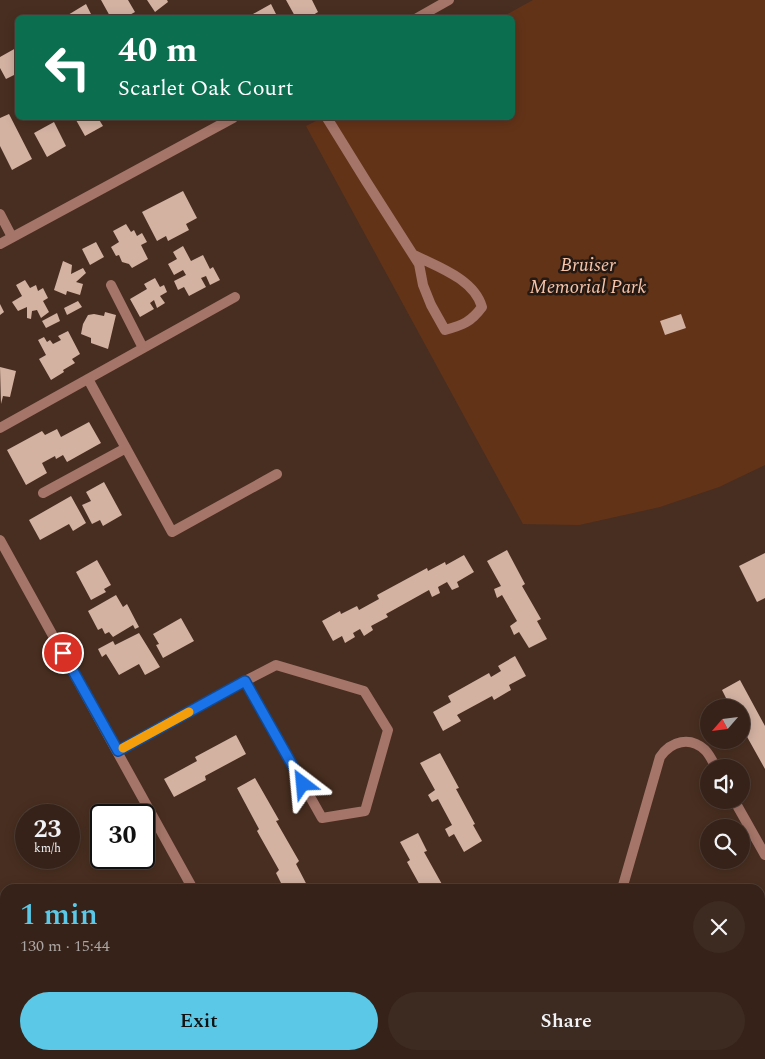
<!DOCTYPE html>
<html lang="en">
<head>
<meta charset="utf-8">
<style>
  body { margin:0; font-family:Spectral,serif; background:#3d2a21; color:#f1f3f6; height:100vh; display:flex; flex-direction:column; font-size:19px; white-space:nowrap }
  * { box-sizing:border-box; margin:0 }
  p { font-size:16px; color:#aaa4a2 }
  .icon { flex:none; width:28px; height:28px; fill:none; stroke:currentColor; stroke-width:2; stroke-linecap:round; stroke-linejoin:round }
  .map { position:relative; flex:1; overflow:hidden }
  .drawer { position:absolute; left:0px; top:884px; width:765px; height:176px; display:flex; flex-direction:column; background:#362218; border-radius:15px 15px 0 0; box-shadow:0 2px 12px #0003,0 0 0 1px #503f37 }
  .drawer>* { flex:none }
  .top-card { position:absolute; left:15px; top:15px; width:500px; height:105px; border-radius:8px; box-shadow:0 2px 12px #0003,0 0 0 1px #503f37; background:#0b6e4f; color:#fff; overflow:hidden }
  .needle { width:32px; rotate:242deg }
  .buttons { position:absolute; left:700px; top:699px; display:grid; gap:10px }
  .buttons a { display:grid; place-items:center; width:50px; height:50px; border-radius:50%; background:#362218; box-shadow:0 2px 12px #0003,0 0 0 1px #503f37; font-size:25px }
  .speed { position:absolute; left:15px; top:804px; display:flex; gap:10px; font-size:25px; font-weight:700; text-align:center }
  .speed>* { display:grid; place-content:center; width:65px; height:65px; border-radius:50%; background:#362218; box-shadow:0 2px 12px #0003,0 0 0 1px #503f37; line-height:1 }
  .speed small { font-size:12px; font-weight:400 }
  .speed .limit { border:2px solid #111; border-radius:8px; background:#fff; color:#111 }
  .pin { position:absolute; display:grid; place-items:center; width:42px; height:42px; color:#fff; margin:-21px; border:2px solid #fff; border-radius:50%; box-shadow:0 1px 5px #0007 }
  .me { position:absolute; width:55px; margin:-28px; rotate:331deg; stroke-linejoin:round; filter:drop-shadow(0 0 4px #0008) }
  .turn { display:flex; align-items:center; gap:18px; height:105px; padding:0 20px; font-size:22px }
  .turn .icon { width:65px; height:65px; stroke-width:2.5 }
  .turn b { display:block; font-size:35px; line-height:42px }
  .round { display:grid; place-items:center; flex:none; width:52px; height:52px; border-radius:26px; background:#3d2a21 }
  .summary { display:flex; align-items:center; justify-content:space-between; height:85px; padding:0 20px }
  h1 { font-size:30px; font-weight:600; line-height:38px; color:#5ac8e6 }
  .button { display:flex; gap:10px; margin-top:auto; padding:10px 20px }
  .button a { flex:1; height:58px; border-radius:30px; background:#5ac8e6; color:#111; font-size:20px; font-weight:600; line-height:58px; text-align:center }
  .button a+a { background:#3d2a21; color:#f1f3f6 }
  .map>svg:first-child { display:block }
</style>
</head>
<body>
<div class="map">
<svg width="765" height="1059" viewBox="0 0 765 1059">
  <rect width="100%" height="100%" fill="#482e20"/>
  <path fill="#633318" d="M533,0H765V465L719,487L660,507L579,525L523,524L306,126L322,118H512V18L502,17Z"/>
  <path fill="#d3b2a2" d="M101,0H128L135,12L124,18H111Z
    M147,0H167L168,2L155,12Z
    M286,0H312L318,12L308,18H305L303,14L296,18Z
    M86,4L93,18H63Z
    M271,4L278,18H255L253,14Z
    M16,48L18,73L6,79L0,68V57Z
    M9,114L32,159L12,170L0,146V118Z
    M80,118H98L103,126L85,136L76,120Z
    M54,122L66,146L47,157L34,133Z
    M183,191L197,218L186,224L189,230L168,241L166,236L157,241L142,212Z
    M126,224L131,232L134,230L137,236L142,233L147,242L141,245L148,259L132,268L129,264L122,262L119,255L116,256L111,247L119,242L113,231Z
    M96,242L104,257L90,265L82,249Z
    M183,246L191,261L203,255L210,269L213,267L220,280L210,285L206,276L201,278L206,287L189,296L184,287L178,290L174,281L186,275L183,270L174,275L168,264L177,259L173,252Z
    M63,261L72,265L71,274L83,268L86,273L76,282L83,284L80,295L67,291L66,295L54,290Z
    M155,278L160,287L164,285L167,292L160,296L165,303L157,308L154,300L150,303L154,309L140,317L130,299L147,289L144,284Z
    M25,280L30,288L36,285L38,291L43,288L48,298L43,301L49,312L41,318L37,310L32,311L31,319L27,318V307L18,311L12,302L22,296L16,285Z
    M78,301L82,307L67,315L64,308Z
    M0,304L4,312L0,315Z
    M105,312L116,315L108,349L91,343V338L81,334L83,324L88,315L94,314L104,316Z
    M57,313L60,321L46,328L42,321Z
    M681,314L686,328L665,335L660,321Z
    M68,331L80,354L72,359L75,363L63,370L64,372L51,380L39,359L46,355L38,340L44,337L47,342L50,340L53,344L61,340L58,336Z
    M0,367L16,371L10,397L3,396L1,404Z
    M89,422L101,443L67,462L63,455L56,459L55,456L42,463L47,473L26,485L7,450L42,431L45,435L57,429L61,437Z
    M104,482L122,515L103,526L100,520L92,524L82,505L91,501L86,492Z
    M71,496L86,523L73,531L69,524L40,540L29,520Z
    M507,550L525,584L522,586L541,619L537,621L547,639L529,648L519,632L514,635L510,626L517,621L502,595L497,598L494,589L501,586L487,561Z
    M765,553V598L757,602L739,566Z
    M464,555L474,572L457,582L459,587L452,590L447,582L438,587L440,593L432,597L429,590L386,614L388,617L371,626L373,630L364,636L360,629L353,633L355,637L345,643L342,636L333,641L322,621L340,611L341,614L357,606L359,610L379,599L377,595L427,568L428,571L445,562L446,565Z
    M97,560L111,585L104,589L106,592L91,600L76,572Z
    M116,595L123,607L127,604L139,627L135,629L133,625L113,637L109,632L105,634L102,628L98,630L88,611Z
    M181,618L194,641L163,658L156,645L159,644L153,634Z
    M139,633L160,667L145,675L139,664L119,675L106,654L102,657L98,649L113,641L115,645Z
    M515,656L526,676L509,685L511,690L494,700L492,696L457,715L461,721L443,731L433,712L451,702L448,696L489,673L491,677L501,671L498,666Z
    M740,680L765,726V769L741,726V708H731L722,690Z
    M236,735L246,754L205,776L206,780L174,797L164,779L197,761L195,757Z
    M440,753L459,788L456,789L475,824L473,825L482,841L464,852L454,834L449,837L445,829L452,825L438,799L432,802L428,795L435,790L420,763Z
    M255,778L279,820L276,821L299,861L296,864L309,889H284L276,873L279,870L257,831L259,829L237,788Z
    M418,833L427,851L424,852L443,886L447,883L450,889H422L407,862L410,860L400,842Z
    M579,1055H608L610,1059H581Z
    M727,1055H752L745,1059H729Z"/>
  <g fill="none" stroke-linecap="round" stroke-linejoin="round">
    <path stroke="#a57569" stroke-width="10" d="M327,118L366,181L419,264L423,285L431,305L445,330C463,325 471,322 482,307C474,279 438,267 414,255"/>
    <path stroke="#a57569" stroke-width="10" d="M0,214L12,237
      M111,285L143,348
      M88,379L172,532L277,474
      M0,428L235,297
      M43,493L126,448
      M0,540L193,889
      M276,665L364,691L388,730L365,811L322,818L245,681Z
      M118,751L245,681
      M734,800L765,855
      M622,889L660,757C671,741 690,736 705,750C710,755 713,762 716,768
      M760,970L765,972
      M287,1055L289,1059
      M479,1055L485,1059"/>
    <path stroke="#a57569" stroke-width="10" d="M417,18L449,0
      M0,244L233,118"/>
  </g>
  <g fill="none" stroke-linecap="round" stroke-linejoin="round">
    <g stroke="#114b97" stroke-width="12">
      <path id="route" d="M63,653L118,751L245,681L303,784"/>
    </g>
    <use href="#route" stroke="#1a73e8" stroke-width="9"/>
    <path stroke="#f59e0b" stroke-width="9" d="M123,748L189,712"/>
  </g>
  <g text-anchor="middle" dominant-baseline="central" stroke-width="5" stroke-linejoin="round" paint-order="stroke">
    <g font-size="19" font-style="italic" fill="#f7c4aa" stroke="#251a13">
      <text x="588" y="265">Bruiser<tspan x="588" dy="22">Memorial Park</tspan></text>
    </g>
  </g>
</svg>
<div class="buttons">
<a><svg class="needle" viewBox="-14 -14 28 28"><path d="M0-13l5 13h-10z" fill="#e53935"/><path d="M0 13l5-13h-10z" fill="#aaa4a2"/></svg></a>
<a><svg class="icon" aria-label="sound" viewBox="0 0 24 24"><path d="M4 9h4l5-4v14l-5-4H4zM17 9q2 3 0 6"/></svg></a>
<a><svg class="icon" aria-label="search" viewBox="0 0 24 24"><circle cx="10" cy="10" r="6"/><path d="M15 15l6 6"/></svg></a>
</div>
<div class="speed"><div>23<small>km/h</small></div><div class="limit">30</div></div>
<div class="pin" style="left:63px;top:653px;background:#d93025"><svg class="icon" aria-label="arrive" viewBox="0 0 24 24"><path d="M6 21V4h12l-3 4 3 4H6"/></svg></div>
<svg class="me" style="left:303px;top:784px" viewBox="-20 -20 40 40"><path d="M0-17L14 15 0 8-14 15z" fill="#1a73e8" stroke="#fff" stroke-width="4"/></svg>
<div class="top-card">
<div class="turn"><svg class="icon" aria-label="left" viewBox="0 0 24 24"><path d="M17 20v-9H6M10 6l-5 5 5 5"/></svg><div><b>40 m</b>Scarlet Oak Court</div></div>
</div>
<section class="drawer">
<div class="summary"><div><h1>1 min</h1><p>130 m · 15:44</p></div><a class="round"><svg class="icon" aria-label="close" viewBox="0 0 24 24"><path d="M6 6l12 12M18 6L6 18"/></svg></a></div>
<div class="button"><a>Exit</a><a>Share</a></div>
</section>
</div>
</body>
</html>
